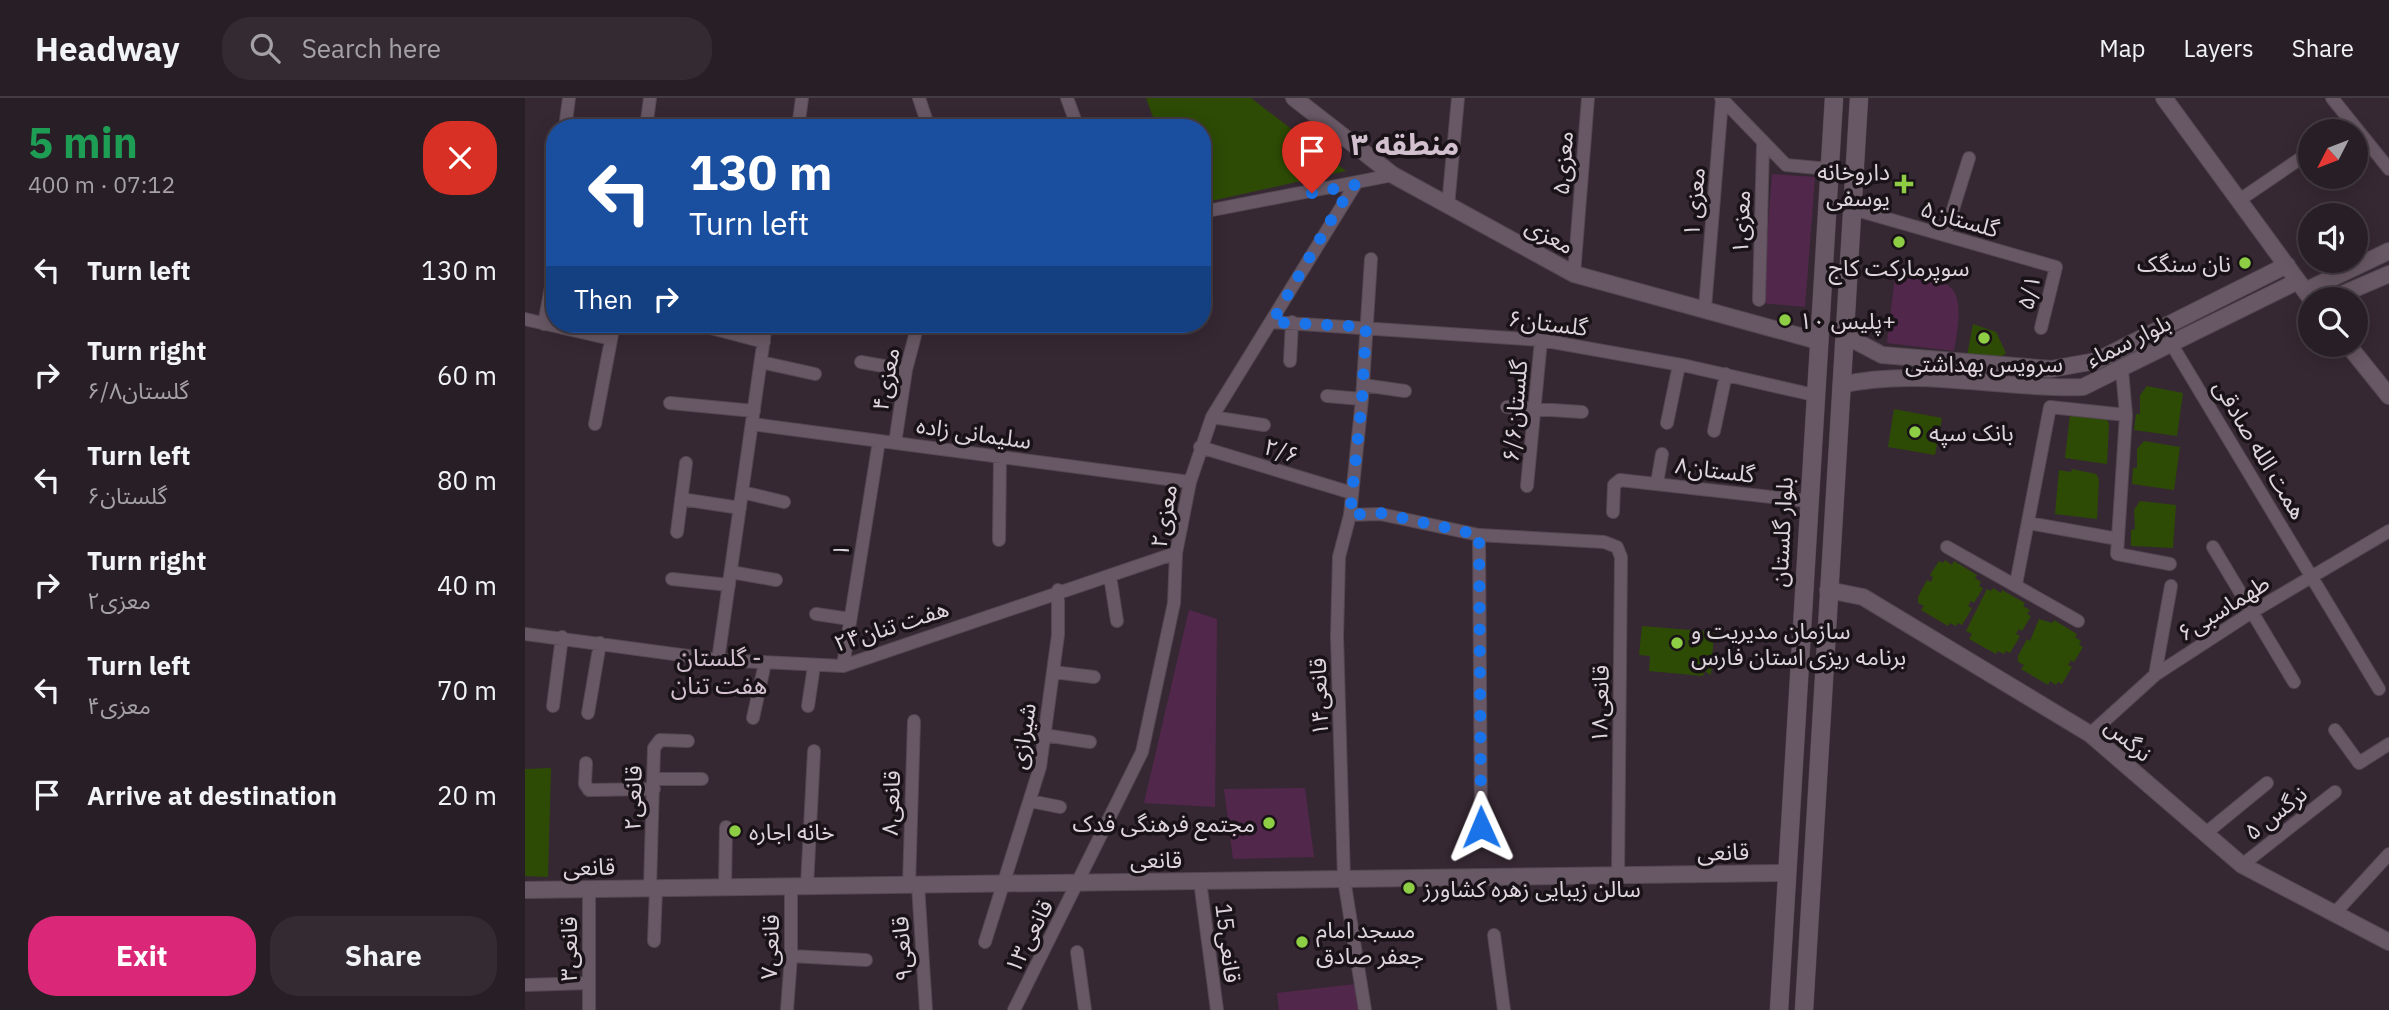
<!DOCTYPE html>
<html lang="en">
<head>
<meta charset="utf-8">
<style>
  body { margin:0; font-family:"IBM Plex Sans","Noto Sans Arabic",sans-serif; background:#342b32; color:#f1f3f6; height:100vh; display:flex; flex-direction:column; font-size:26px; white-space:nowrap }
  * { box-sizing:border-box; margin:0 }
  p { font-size:23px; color:#a5a2a7 }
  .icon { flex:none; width:38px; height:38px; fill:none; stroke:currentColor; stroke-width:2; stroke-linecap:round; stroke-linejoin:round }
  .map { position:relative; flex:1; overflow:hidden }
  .sheet { display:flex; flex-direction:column; background:#281e26; width:525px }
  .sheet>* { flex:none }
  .guide { position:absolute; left:21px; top:21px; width:665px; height:214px; border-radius:28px; box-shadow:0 4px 18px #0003,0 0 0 2px #443c43; background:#1a4fa0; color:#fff; overflow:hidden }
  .needle { width:46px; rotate:228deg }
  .controls { position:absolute; left:1773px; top:21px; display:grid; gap:14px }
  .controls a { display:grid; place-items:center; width:70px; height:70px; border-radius:50%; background:#281e26; box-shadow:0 4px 18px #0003,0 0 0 2px #443c43; font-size:35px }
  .pin { position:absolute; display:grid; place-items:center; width:60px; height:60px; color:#fff; margin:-72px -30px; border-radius:50% 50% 50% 0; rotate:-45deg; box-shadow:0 0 7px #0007 }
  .pin .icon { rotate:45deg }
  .me { position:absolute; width:77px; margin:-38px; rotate:359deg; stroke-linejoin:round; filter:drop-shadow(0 0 5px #0008) }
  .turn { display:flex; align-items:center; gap:24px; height:147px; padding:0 28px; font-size:32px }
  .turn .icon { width:91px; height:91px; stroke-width:2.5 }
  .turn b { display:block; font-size:49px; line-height:60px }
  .then { display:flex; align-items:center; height:66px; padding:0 28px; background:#0003; gap:14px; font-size:26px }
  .round { display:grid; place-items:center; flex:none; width:74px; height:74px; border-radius:28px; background:#342b32 }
  .head { display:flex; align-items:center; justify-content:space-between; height:119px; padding:0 28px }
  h1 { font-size:42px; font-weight:800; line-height:52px; color:#1e9e55 }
  .button { display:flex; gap:14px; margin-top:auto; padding:14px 28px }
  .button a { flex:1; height:80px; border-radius:28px; background:#db2777; color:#fff; font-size:28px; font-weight:800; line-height:80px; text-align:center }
  .button a+a { background:#342b32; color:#f1f3f6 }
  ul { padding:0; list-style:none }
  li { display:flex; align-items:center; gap:21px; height:105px; padding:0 28px }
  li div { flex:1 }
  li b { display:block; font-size:26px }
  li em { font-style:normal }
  header { display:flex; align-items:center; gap:42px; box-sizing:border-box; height:98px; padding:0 35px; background:#281e26; border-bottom:2px solid #443c43 }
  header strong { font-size:33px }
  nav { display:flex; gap:38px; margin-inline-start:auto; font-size:24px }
  .search { width:490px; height:63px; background:#342b32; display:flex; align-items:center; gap:18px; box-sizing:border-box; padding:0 24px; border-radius:28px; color:#a5a2a7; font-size:26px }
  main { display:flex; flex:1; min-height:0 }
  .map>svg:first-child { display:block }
</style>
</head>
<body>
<header>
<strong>Headway</strong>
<div class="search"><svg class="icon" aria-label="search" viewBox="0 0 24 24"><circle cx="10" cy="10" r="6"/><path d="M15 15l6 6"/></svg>Search here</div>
<nav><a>Map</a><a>Layers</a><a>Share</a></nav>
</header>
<main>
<section class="sheet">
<div class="head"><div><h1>5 min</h1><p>400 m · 07:12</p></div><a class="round" style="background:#d93025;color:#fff"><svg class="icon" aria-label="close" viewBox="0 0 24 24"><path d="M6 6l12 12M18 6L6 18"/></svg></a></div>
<ul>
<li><svg class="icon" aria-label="left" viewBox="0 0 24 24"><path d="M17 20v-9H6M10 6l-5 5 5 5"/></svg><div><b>Turn left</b></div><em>130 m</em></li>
<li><svg class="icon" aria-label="right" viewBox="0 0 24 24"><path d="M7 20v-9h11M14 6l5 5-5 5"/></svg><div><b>Turn right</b><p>۶/۸گلستان</p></div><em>60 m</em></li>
<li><svg class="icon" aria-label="left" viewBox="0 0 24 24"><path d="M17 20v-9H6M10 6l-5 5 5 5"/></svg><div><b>Turn left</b><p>گلستان۶</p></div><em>80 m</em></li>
<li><svg class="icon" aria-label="right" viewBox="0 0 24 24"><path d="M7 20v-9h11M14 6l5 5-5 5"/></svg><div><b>Turn right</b><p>۲معزی</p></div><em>40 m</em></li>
<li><svg class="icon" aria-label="left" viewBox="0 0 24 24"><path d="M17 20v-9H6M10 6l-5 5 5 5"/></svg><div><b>Turn left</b><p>۴معزی</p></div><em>70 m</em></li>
<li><svg class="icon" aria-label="arrive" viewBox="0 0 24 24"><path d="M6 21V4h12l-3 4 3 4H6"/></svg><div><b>Arrive at destination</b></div><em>20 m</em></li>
</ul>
<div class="button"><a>Exit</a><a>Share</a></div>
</section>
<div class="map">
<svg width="1864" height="912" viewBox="0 0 1864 912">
  <rect width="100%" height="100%" fill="#362833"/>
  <path fill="#52274c" d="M1247,76L1290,79L1280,209L1237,205Z
    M1371,171C1435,183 1440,189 1429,253L1362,245Z
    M664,512L692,521L690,709L619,705Z
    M780,690L789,759L708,761L699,691Z
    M831,886L836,912H754L752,895Z"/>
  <path fill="#2d4b05" d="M621,0H726L821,73L677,105V30H632Z
    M1448,226L1471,234L1481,255L1474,261L1442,258Z
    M1622,288L1658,295L1652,338L1609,332L1611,316H1615V297Z
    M1369,311L1417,320L1410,357L1363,349Z
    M1557,316L1581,320L1584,326L1582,366L1540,360L1545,317L1556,319Z
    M1619,343L1655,349L1649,392L1607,386L1608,370H1612V351Z
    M1547,371L1571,376L1574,381L1572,421L1530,416L1534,372L1546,374Z
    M1615,403L1651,407L1648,450L1606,448V432L1610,431L1609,412Z
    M1420,462L1427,467L1429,463L1452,477L1450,480L1456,484L1454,488L1458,490L1449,505L1446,503L1443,508L1447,510L1437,527L1433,525L1431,528L1425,525L1423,528L1396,512L1399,508L1393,505V499L1402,482L1406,484L1408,479L1405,477L1414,463L1418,465Z
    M1468,490L1476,495L1477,492L1500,505L1498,508L1505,512L1502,516L1506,518L1497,533L1494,531L1491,536L1495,538L1485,555L1481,553L1479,556L1473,553L1471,556L1444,541L1447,536L1441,533L1462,491L1466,493Z
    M1514,521L1527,525L1529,522L1552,536L1550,539L1556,543L1554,547L1558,549L1549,564L1546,562L1543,567L1547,569L1537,586L1533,584L1531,587L1525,583L1523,587L1496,571L1499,567L1493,564V558L1502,541L1505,543Z
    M1117,528L1189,534L1186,577L1179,573L1178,578L1124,573L1125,558L1114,557Z
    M26,670L23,779L0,778V671Z"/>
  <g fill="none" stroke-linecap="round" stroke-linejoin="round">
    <g stroke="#534751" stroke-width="14">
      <path id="minor" d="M394,0L404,30
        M542,0L553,30
        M1196,0L1261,67L1304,71
        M1807,0L1864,71
        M40,30L44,0
        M121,30L125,0
        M273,30L277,0
        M1713,103L1785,54
        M923,108L933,0
        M1328,111L1531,169L1516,230
        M677,114L868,77
        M1420,137L1444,60
        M1049,176L1063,0
        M1234,202L1238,47
        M1180,210L1197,2
        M0,221L86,241
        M746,224L1016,242L1162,268L1289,297
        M19,226L30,168
        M182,229L239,244
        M1647,247L1854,591
        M765,263L767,224
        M236,264L290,276
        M336,264L381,272
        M1597,272L1601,317L1592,456L1645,466
        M838,287L880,293
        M802,298L837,301
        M145,305L229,313
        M982,309L1057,314
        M687,319L739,327
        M1142,325L1154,267
        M70,326L89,226
        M227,326L665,384
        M1189,333L1201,276
        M370,345L381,272L393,226
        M675,349L827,395
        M1132,385L1137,356
        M1002,388L1016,242
        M217,394L259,404
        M156,401L215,410
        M1088,414L1089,387L1095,382L1282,403
        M825,417L855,416L954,437L1079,444L1092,449L1096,459L1093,777
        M1503,425L1593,441
        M152,434L161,365
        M954,437L956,729
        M474,442L475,359
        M1422,449L1553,523
        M1688,449L1769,584
        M206,474L251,482
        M585,478L592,523
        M147,481L204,487
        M1491,486L1525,309L1601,317
        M291,516L325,521
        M0,536L193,562L318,568L651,455
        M193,562L241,226
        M318,568L354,343
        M528,574L569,579
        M1630,577L1646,488
        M28,608L37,539
        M283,608L289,568
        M63,615L75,545
        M228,620L240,565
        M1810,632L1834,665L1864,646
        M1565,636L1630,577L1727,514L1864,433
        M519,637L565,644
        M61,665L60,686L64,692L129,691
        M130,681H177
        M505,703L535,709
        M1681,735L1742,685
        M1717,767L1810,694
        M675,783L692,912
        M384,787L389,623
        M393,787L401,912
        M282,788L289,653
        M200,789L201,729
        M125,790L129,650L135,642L163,643
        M1809,816L1864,756
        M969,837L979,912
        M129,843L131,790
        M460,844L515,669L533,537V492
        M552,854L560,912
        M266,858L341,862
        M0,887L64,885
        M64,912V791
        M262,912L266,858V788
        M489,912L617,654L649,505L651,455L665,384L687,319L830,87
        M840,912L819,781L812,538L814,459L825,417L837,301L846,161"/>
    </g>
    <g stroke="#534751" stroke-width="18">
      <path id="tertiary" d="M769,0L868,77L1049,176L1293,243
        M1639,0L1786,201
        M1780,193L1864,153
        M1806,201L1864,176
        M1319,237L1357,257L1526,271L1571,263L1762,167
        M1823,247L1864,298
        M1316,287C1395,269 1477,292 1558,289L1773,183
        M1303,492L1338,499L1565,636L1717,767L1864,844
        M0,792L1262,775"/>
    </g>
    <g stroke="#534751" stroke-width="19">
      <path id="secondary" d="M1254,912L1309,0
        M1279,912L1334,0"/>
    </g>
    <use href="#minor" stroke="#685865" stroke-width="12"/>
    <use href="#tertiary" stroke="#685865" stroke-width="16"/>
    <use href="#secondary" stroke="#685865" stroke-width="18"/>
  </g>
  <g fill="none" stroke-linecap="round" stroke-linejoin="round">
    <path stroke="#1a73e8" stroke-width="12" stroke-dasharray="0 21.6" d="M787,95L830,87L813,110L747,224L841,229L837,301L825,417L855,415L954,437L956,729"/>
  </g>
  <g fill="#8dce44" stroke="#191318" stroke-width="2.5">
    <path d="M1375.5 75.5h7v7h7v7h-7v7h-7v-7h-7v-7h7z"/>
    <circle cx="1374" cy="144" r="7"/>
    <circle cx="1720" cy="165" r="7"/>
    <circle cx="1260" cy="222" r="7"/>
    <circle cx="1459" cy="240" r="7"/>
    <circle cx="1390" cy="334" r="7"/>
    <circle cx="1152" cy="545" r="7"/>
    <circle cx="744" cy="725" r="7"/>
    <circle cx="210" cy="733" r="7"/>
    <circle cx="884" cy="790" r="7"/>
    <circle cx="777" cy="844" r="7"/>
  </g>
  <g text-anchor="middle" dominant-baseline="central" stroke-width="7" stroke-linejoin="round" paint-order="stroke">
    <g font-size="23" fill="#ded5dc" stroke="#191318">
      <text transform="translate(1037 65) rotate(-86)">۵معزی</text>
      <text transform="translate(1168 104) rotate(-85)">معزی ۱</text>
      <text transform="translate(1435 120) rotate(16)">گلستان۵</text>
      <text transform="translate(1215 124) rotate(-88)">۱معزی</text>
      <text transform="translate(1025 137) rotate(28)">معزی</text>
      <text transform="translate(1503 194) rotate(-76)">۵/۱</text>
      <text transform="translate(1023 224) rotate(7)">گلستان۶</text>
      <text transform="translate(1603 242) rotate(-26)">بلوار سماء</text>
      <text transform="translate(360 281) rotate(-79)">۴معزی</text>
      <text transform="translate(989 313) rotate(-85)">۶/۶گلستان</text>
      <text transform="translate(449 334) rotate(8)">سلیمانی زاده</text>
      <text transform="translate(1736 351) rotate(59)">همت الله صادقی</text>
      <text transform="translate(757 352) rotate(17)">۲/۶</text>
      <text transform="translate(1190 371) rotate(7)">گلستان۸</text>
      <text transform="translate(638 418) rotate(-80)">۲معزی</text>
      <text transform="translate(1256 434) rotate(-87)">بلوار گلستان</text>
      <text transform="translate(315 452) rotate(-81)">۱</text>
      <text transform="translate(1698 509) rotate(-32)">۶طهماسبی</text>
      <text transform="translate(366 527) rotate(-18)">هفت تنان۲۴</text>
      <text transform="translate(793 599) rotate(-92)">۱۴قانعی</text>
      <text transform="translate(1074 606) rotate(-89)">۱۸قانعی</text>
      <text transform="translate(497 638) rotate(-81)">شیرازی</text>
      <text transform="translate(1604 641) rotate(40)">نرگس</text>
      <text transform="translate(107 700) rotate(-89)">۲قانعی</text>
      <text transform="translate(365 705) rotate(-88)">۸قانعی</text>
      <text transform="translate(1750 714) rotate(-38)">۵ نرگس</text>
      <text transform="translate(1198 753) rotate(-1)">قانعی</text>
      <text x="631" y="761">قانعی</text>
      <text transform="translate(64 768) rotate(-1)">قانعی</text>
      <text transform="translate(503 838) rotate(-63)">۱۳قانعی</text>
      <text transform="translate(704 845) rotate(83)">15قانعی</text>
      <text transform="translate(244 849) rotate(-88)">۷قانعی</text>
      <text transform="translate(43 851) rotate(-90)">۳قانعی</text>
      <text transform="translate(376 851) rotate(-94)">۹قانعی</text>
    </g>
    <g font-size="23" fill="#ded5dc" stroke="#191318" text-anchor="start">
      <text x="1365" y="73" text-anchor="end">داروخانه<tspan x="1365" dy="26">یوسفی</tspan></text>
      <text x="1706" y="165" text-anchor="end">نان سنگک</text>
      <text x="1374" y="169" text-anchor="middle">سوپرمارکت کاج</text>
      <text x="1274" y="222">پلیس ۱۰+</text>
      <text x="1459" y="265" text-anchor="middle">سرویس بهداشتی</text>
      <text x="1404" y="334">بانک سپه</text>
      <text x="1166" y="532">سازمان مدیریت و<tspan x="1166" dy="26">برنامه ریزی استان فارس</tspan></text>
      <text x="730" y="725" text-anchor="end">مجتمع فرهنگی فدک</text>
      <text x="224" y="733">خانه اجاره</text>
      <text x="898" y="790">سالن زیبایی زهره کشاورز</text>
      <text x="791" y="831">مسجد امام<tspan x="791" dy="26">جعفر صادق</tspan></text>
    </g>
    <g font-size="24" fill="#d2c0ce" stroke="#191318">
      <text x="194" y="559">گلستان -<tspan x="194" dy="28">هفت تنان</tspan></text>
    </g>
    <g font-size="30" font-weight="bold" fill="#d2c0ce" stroke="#191318">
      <text x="880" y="45">منطقه ۳</text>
    </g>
  </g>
</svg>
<div class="controls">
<a><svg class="needle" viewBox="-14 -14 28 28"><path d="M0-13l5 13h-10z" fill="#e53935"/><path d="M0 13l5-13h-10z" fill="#a5a2a7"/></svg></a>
<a><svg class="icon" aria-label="sound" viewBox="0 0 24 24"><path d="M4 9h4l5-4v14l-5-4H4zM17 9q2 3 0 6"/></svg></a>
<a><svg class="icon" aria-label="search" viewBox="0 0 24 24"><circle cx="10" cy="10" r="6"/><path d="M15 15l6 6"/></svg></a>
</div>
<div class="pin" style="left:787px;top:95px;background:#d93025"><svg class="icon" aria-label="arrive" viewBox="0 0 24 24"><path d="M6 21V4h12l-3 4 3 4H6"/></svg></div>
<svg class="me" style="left:956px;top:729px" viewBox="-20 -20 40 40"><path d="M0-17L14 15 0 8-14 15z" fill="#1a73e8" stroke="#fff" stroke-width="4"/></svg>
<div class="guide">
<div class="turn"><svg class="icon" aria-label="left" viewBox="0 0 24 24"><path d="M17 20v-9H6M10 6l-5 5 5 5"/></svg><div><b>130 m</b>Turn left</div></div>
<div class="then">Then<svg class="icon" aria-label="right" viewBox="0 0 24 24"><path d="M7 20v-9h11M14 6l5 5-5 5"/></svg></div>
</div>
</div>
</main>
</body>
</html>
